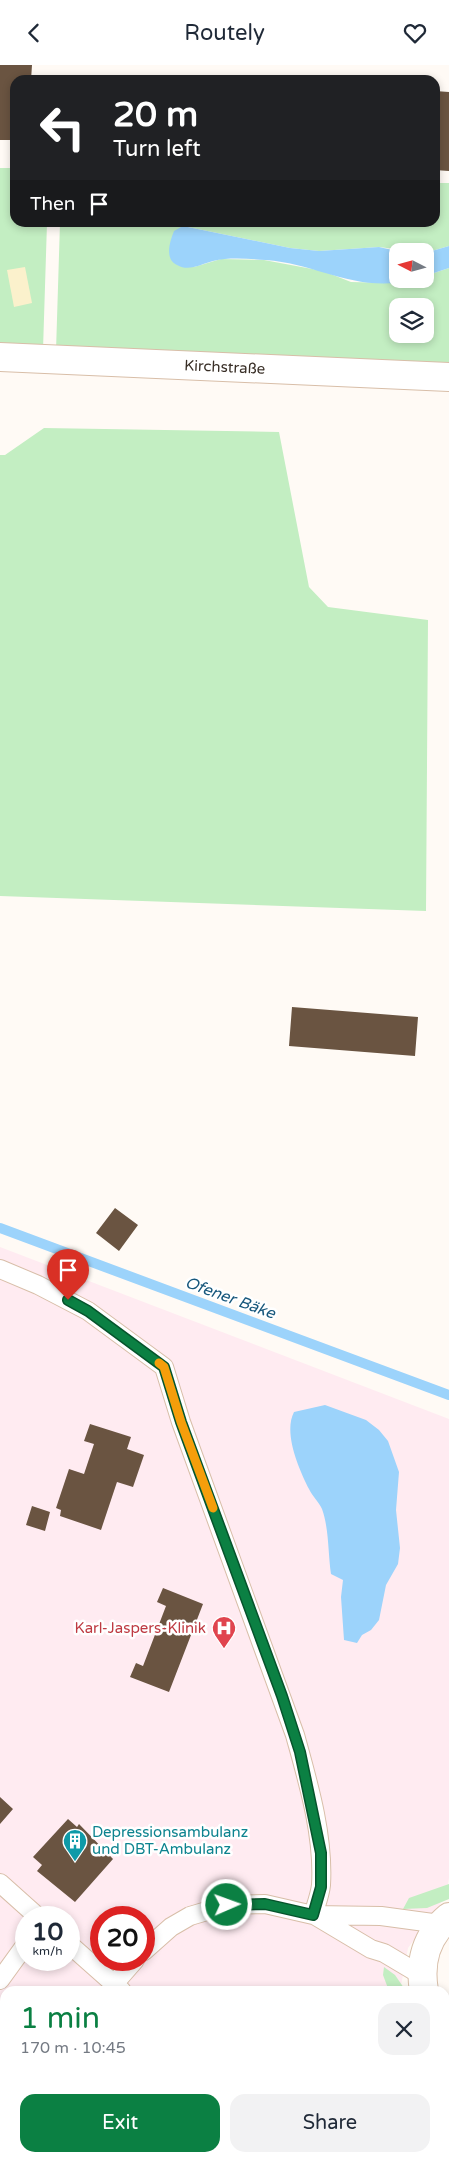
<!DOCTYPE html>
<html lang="en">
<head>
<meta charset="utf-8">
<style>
  body { margin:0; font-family:"Varela Round",sans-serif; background:#f2f2f3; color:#1f2937; height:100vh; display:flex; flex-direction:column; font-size:19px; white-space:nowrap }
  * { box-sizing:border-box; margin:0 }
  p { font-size:16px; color:#747a83 }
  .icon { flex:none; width:28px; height:28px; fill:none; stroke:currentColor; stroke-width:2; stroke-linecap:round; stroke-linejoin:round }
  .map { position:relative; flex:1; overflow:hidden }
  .details { position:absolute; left:0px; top:1921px; width:450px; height:176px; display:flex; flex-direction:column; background:#fff; border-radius:15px 15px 0 0; box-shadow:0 2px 8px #0003 }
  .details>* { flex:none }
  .banner { position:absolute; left:10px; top:10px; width:430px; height:152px; border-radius:15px; box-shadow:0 2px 8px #0003; background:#202124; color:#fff; overflow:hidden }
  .needle { width:32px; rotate:276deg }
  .buttons { position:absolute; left:389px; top:178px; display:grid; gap:10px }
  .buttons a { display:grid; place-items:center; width:45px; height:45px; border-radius:10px; background:#fff; box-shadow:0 2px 8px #0003; font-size:25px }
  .speed { position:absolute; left:15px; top:1841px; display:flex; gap:10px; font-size:25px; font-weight:700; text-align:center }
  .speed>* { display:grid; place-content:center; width:65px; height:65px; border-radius:50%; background:#fff; box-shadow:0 2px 8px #0003; line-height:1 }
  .speed small { font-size:12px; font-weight:400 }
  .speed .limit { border:8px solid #d22; background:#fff; color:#111 }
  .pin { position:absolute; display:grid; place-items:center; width:42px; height:42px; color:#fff; margin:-51px -21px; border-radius:50% 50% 50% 0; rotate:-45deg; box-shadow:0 0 5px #0007 }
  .pin .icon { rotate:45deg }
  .me { position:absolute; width:55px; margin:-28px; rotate:88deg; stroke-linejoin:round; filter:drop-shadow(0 0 4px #0008) }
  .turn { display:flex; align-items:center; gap:18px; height:105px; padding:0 20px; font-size:22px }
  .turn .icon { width:65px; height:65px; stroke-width:2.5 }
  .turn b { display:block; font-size:35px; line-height:42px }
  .then { display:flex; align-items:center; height:48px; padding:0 20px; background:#0003; gap:10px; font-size:19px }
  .round { display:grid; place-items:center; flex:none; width:52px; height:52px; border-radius:15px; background:#f2f2f3 }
  .overview { display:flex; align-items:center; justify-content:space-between; height:85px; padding:0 20px }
  h1 { font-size:30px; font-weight:600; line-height:38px; color:#0b8043 }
  .button { display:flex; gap:10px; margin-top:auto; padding:10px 20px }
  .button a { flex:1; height:58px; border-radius:15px; background:#0b8043; color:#fff; font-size:20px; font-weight:600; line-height:58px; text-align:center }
  .button a+a { background:#f2f2f3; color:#1f2937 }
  header { display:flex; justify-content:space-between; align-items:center; height:65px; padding:0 20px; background:#fff; font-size:22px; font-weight:600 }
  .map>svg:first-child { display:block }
</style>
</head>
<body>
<header><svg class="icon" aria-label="back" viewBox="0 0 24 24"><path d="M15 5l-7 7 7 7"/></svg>Routely<svg class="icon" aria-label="heart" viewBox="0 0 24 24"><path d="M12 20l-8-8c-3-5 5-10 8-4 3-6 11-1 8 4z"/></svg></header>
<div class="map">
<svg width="449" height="2097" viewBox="0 0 449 2097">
  <rect width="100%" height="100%" fill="#fffaf5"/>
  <path fill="#ffebf1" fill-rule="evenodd" d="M0,1182L449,1354V1813L446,1831L408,1883L400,1926H5V2092L355,2093L353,2097H0ZM26,1852H69V1895H26ZM101,1852H144V1895H101Z"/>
  <path fill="#c3eec2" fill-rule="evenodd" d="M0,103H15V158H47L43,285L0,283Z
    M435,118H449V181L425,188L379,182L319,186L290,183L183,161L194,202L221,194L264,195L323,206L351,217L391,218L425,214V211L449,203V300L56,286L60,158H435ZM398,241H425V269H398Z
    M44,363L279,367L309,522L328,542L428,555L426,846L0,831V390H5Z
    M449,1819V1834L427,1843L403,1844L409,1833Z
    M384,1902L395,1910L406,1926H389L383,1910Z"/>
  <path fill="#fbf1cc" d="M25,202L32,238L14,242L7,205Z"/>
  <path fill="#9cd3fb" d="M183,161L290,183L319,186L379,182L397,186L398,214H415C360,230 319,199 266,195C249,194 230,192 213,196C201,199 189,207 177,200C164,194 170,176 174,166Z
    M449,181V203L425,211V188Z
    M325,1340L366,1355L379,1365L388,1376L399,1407L396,1445L400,1483L398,1499L386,1520L379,1555L371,1565L362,1570L357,1578L344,1575L341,1532L343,1515L331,1509C328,1489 329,1463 322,1444C319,1437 312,1431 309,1424C299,1404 283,1368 294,1347Z"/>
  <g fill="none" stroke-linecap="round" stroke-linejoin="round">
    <path stroke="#9cd3fb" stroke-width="10" d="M0,1163L449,1330"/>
  </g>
  <path fill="#6a5441" d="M0,0H32L31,15H15V75H0Z
    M229,11L309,12V15H229Z
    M435,26L449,27V106L435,105Z
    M292,942L418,952L415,991L289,981Z
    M115,1143L138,1160L119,1186L96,1168Z
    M90,1359L131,1372L127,1384L144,1390L133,1422L117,1417L101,1465L60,1451L61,1445L56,1443L69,1404L84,1409L94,1379L84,1376Z
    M32,1441L50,1447L45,1466L26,1460Z
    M163,1523L203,1539L169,1627L130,1612L136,1598L143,1601L166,1541L157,1537Z
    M0,1732L13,1744L0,1759Z
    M68,1754L77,1762L79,1759L113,1794L75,1837L37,1806L42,1800L33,1792Z
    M0,2024L5,2028V2092H40L36,2097H0Z
    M269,2092H275L281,2097H265Z"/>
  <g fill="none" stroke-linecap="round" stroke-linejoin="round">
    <g stroke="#d8bea8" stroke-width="20">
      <path id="lane" d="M0,1204L38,1220L88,1246L164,1302L181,1357L295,1670C308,1717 324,1770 321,1820C320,1830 316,1840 313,1850
        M0,1818L38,1852
        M314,1850L371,1884L384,1888L421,1910
        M69,1879L122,1926
        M144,1886L171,1862L190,1851L227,1840L265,1839L313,1850L381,1851L440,1859
        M0,1915L26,1879
        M114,1919L135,1895
        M0,2011L5,2012
        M247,2097L250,2092"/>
    </g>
    <g stroke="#d8bea8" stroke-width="30">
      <g id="street">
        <path id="s1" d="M0,292L449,312"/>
      </g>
    </g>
    <g stroke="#d8bea8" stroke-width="30">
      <path id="secondary" d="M424,1926C419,1897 426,1871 449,1852
        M445,1961L449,1964
        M445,2064L449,2058
        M425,2097L428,2092"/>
    </g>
    <use href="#lane" stroke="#fff" stroke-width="18"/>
    <use href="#street" stroke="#fff" stroke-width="28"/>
    <use href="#secondary" stroke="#fff" stroke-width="28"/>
  </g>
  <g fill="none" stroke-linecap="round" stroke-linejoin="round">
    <g stroke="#07532c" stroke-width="12">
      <path id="route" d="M68,1235L88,1246L164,1302L181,1357L282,1631L300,1687L321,1788V1822L313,1850L265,1839L227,1840"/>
    </g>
    <use href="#route" stroke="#0b8043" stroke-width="9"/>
    <path stroke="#f59e0b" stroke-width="9" d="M159,1298L164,1302L181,1357L213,1443"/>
  </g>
  <defs>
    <g id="hospital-pin" transform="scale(1.25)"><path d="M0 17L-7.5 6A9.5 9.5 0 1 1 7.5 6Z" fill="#e0444e" stroke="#fff"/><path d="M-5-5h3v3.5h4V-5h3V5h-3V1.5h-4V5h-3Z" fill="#fff"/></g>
    <g id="building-pin" transform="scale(1.25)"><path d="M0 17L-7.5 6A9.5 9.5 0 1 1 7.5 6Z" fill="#0f9aa8" stroke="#fff"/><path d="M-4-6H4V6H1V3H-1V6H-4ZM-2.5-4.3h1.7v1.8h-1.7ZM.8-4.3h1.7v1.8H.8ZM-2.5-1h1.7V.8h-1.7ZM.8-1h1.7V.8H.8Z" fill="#fff"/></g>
  </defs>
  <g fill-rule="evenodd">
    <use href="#hospital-pin" x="224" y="1563"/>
    <use href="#building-pin" x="75" y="1776"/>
  </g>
  <g text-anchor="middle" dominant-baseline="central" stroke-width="5" stroke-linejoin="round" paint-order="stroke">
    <g font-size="15" fill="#382e26" stroke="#fff">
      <text stroke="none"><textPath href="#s1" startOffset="225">Kirchstraße</textPath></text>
    </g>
    <g font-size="15" fill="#be3a42" stroke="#fff" text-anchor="end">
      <text x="206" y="1563">Karl-Jaspers-Klinik</text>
    </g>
    <g font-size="15" fill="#0d838f" stroke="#fff" text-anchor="start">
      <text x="92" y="1767">Depressionsambulanz<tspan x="92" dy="17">und DBT-Ambulanz</tspan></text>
    </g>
    <g font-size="16" font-style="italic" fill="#17577c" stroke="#fff">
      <text transform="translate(230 1233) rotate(20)">Ofener Bäke</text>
    </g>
  </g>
</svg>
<div class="buttons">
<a><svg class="needle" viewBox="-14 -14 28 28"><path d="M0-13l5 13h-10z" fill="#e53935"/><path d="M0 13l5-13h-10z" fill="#747a83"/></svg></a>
<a><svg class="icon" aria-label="layers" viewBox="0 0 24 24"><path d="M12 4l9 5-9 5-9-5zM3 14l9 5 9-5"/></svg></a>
</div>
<div class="speed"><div>10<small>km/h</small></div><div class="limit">20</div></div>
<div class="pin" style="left:68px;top:1235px;background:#d93025"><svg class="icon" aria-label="arrive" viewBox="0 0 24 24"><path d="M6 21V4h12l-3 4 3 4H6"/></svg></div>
<svg class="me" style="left:227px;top:1840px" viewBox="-20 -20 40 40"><circle r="17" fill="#0b8043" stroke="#fff" stroke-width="3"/><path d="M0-11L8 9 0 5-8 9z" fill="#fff"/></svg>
<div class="banner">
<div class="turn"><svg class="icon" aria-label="left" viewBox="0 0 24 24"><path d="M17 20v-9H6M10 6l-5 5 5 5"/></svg><div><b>20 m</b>Turn left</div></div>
<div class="then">Then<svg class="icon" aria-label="arrive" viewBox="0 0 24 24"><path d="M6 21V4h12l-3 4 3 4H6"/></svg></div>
</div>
<section class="details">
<div class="overview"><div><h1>1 min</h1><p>170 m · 10:45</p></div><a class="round"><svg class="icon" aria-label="close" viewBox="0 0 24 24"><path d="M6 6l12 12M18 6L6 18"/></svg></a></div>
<div class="button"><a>Exit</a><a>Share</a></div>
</section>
</div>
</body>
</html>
